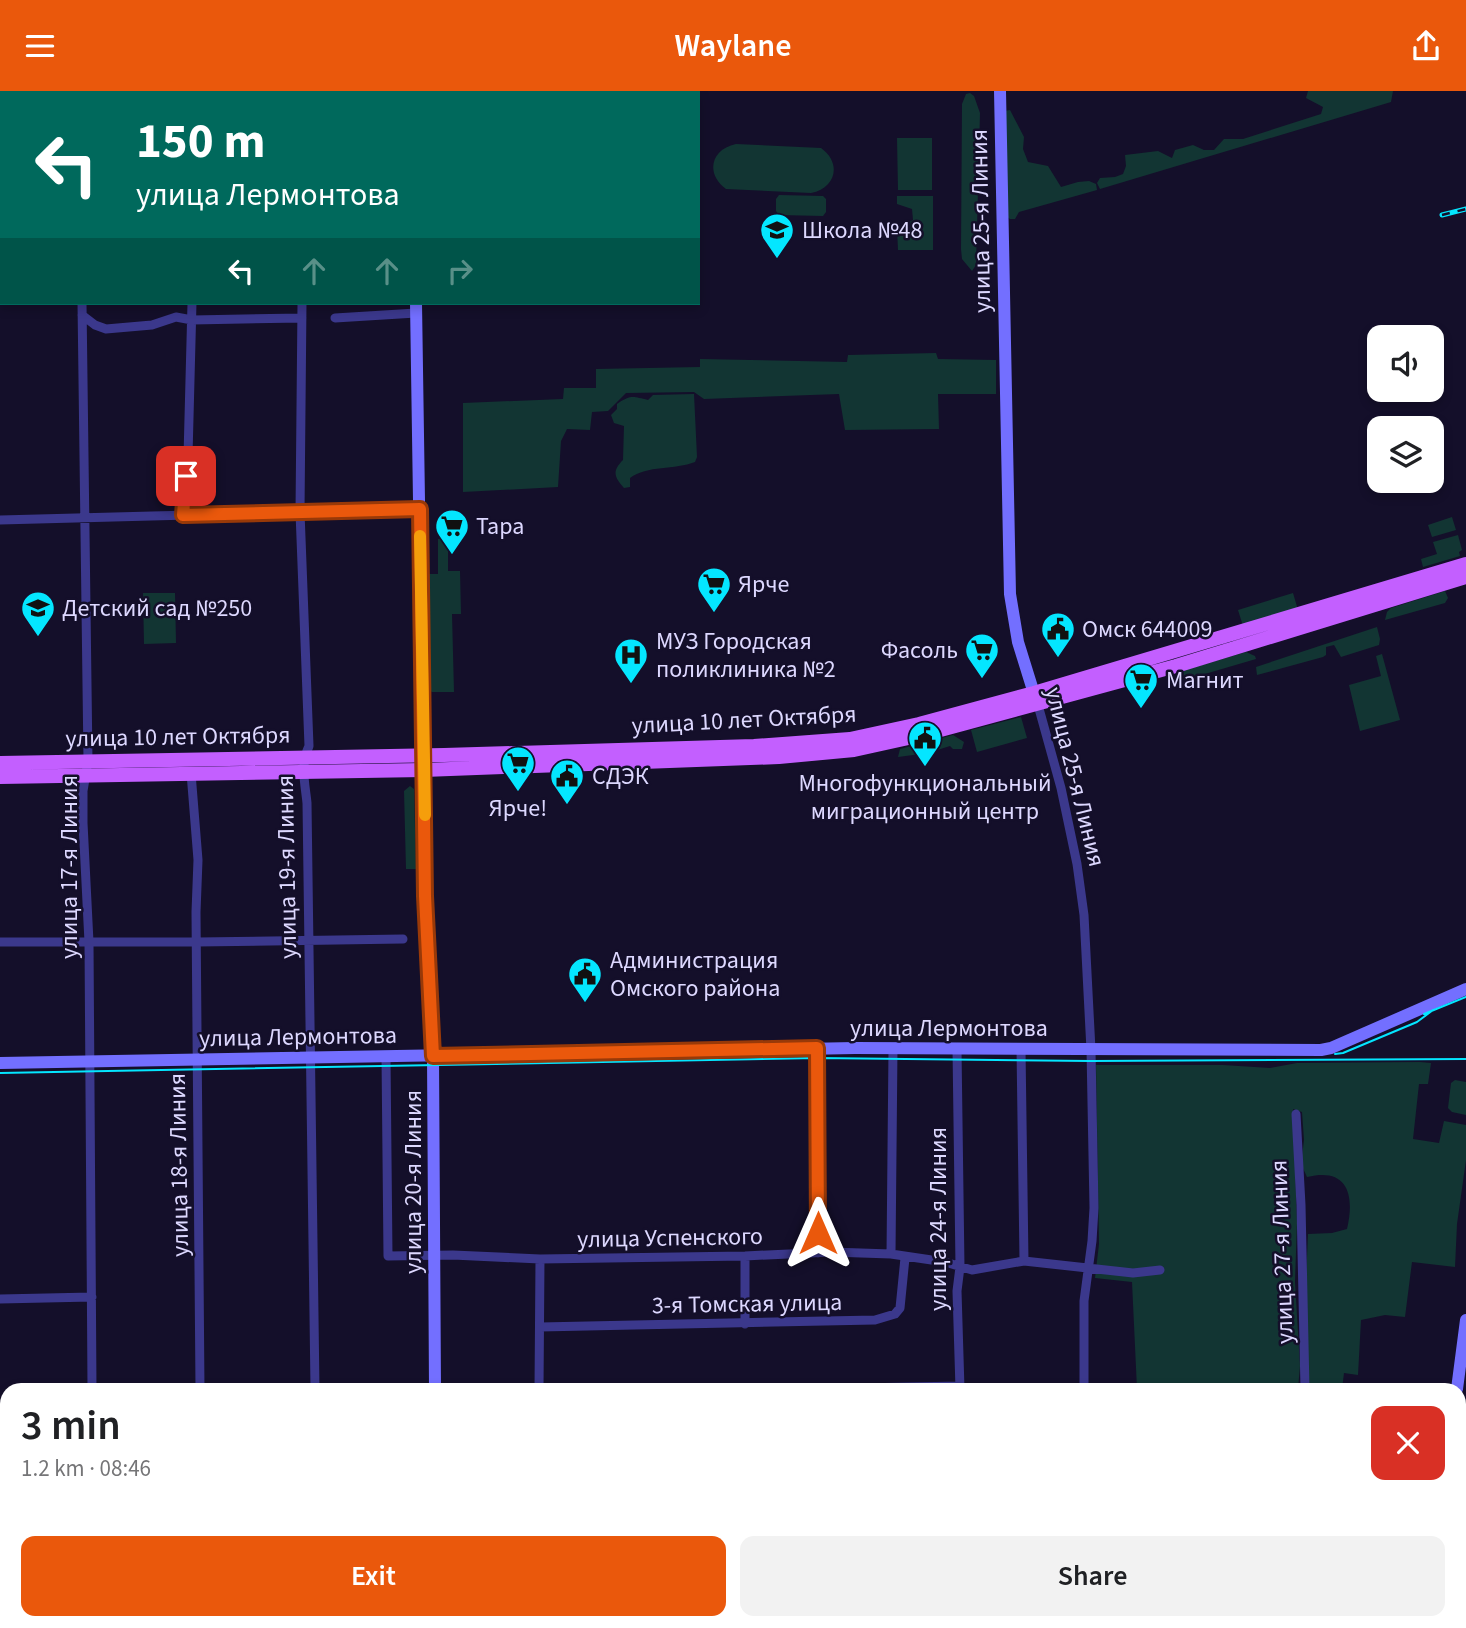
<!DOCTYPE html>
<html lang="en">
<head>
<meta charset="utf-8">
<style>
  body { margin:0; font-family:"Source Sans 3",sans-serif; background:#f2f2f2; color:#202124; height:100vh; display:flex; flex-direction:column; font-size:26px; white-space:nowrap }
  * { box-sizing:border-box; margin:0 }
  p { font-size:23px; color:#757577 }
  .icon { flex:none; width:38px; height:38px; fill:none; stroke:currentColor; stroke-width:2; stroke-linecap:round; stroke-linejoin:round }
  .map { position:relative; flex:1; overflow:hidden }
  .side { position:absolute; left:0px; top:1292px; width:1466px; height:247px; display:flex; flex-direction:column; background:#fff; border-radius:21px 21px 0 0; box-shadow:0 4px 10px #0003 }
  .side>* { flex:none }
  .top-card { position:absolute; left:0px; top:0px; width:700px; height:214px; box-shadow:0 4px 10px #0003; background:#00695c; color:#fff; overflow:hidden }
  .controls { position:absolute; left:1367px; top:234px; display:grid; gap:14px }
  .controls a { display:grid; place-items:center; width:77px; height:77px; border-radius:14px; background:#fff; box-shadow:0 4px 10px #0003; font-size:35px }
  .pin { position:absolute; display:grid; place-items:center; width:60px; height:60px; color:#fff; margin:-30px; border-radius:14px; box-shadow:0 4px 10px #0006 }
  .me { position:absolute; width:77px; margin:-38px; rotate:0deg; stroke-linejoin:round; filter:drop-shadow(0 0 5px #0008) }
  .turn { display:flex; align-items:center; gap:24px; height:147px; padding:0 21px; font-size:32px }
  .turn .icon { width:91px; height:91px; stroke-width:2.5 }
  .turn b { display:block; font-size:49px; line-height:60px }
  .lanes { display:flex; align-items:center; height:66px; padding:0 21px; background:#0003; justify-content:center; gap:35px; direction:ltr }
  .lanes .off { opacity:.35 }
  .round { display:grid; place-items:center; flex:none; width:74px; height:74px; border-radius:14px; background:#f2f2f2 }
  .head { display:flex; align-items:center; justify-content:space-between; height:119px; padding:0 21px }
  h1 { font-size:42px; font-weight:600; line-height:52px }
  .action { display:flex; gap:14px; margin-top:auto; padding:14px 21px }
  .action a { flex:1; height:80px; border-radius:14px; background:#ea580c; color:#fff; font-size:28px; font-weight:600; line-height:80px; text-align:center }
  .action a+a { background:#f2f2f2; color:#202124 }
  header { display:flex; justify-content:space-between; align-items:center; height:91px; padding:0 21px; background:#ea580c; color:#fff; font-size:32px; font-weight:600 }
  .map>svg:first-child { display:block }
</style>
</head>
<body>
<header><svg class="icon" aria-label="menu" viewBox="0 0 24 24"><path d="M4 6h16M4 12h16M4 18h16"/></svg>Waylane<svg class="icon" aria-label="share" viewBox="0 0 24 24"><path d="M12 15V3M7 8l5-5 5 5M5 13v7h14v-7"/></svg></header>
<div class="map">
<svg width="1466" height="1537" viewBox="0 0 1466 1537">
  <rect width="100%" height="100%" fill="#140f2a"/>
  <path fill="#123533" d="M1308,0H1393L1391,11L1100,98L1097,92L1100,87L1115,86L1123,83L1126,75L1125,64L1158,60L1172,67L1175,59L1193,54L1204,59H1214L1224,48H1243L1321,23L1323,16L1306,7Z
    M970,2L974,5L980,22L976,174L972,180L962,168L961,158L962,13L966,3Z
    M1010,19L1024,46L1023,58L1028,71L1048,75L1061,96L1078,91L1089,90L1096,93L1097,99L1019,121L1015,128H1010L1007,126L1004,20Z
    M897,47H932V99H898Z
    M736,53L821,57C842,72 836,97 811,102L726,98C705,83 711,58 736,53Z
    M779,104L823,105L826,108V121L823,125L779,124L776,120V108Z
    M897,105H933V159H898L897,137L913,129L912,118L897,113Z
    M936,262L938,268L996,269V303H938L939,338L845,339L839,303L704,308L694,301L626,302L608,320L592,321L590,339L567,338L561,350L558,396L463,401V312L563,308L564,297H596V278L700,276V268L847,271L848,264Z
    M694,303L697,366L695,371C675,379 647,374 630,387V396L624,397C614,386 612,380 623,369L624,335L614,332L611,324L617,318V313C632,303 633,306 648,309L653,304Z
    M1452,426L1456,439L1432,446L1428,434Z
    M1458,444L1462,459L1459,461L1460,465L1423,476L1421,468L1437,463L1433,451Z
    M438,448H448V480H460L461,523H452L454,601H432L429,599L427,483H438Z
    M1445,500L1448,507L1445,512L1385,529L1387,521L1391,517Z
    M143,502H175L176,552L144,553Z
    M1293,502L1298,519L1243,535L1238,519Z
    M1377,536L1380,548L1379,554L1341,566L1334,554L1326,556V564L1323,566L1257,584L1256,576Z
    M1246,561L1255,565L1256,568L1181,590L1178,581Z
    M1382,563L1400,629L1360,640L1349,594L1381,585L1376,565Z
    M1021,626L1027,647L977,661L971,639Z
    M953,644L964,651L962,658H953L950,655L928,662L898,666L900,658Z
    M410,695L414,698L416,778H406L404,700Z
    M1420,971L1431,972L1428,993H1419L1413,1048L1439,1052L1444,1030L1466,1034V1069L1457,1133L1455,1176L1412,1171L1405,1226L1385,1224L1361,1229L1358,1284L1344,1282L1342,1298H1307L1306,1190L1308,1143L1332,1142L1347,1138C1355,1104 1348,1076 1307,1086L1301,1073L1304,1049L1302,1021L1293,1018L1297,1132L1295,1191L1300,1275L1298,1298H1137L1132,1191L1095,1187L1099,1153L1096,974H1223L1270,977L1297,972Z
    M1455,989L1466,991V1024L1452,1021L1448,1017L1451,992Z
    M571,1531H615V1537H571Z"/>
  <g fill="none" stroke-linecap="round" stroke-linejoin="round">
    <path stroke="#3b388c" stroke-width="9" d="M67,0V2
      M188,0V2
      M695,0V2
      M302,2V0
      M82,212L88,670L83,700V732L89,851L92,1298
      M302,212L300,421L309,655C300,674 305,692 307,712L315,1298
      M82,224L95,234L106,238L152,234L176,226L192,229L302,227
      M335,227L416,222
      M183,424L188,365L192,212
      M0,429L420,418
      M1038,614L1061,697L1077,773L1084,824L1091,959L1094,1117L1092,1150L1084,1210V1298
      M191,682L198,769L196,821L200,1298
      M0,851H197L403,848
      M817,957L818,1162
      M957,958L960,1176L957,1200L960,1298
      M1021,958L1024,1170
      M386,966L388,1165L453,1164L540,1168L745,1165L831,1161L891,1163L945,1171L972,1179L1024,1170L1133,1182L1160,1179
      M1296,1023L1301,1114L1305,1298
      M891,1163L893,957
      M0,1208L92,1206
      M745,1233V1165
      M540,1236L875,1229L895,1223L900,1217L905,1167
      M539,1298L540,1168
      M809,1298L960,1295
      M92,1531V1537
      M204,1531V1537
      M537,1531V1537
      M964,1531L965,1537
      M1153,1531V1537
      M1308,1531L1309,1537
      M315,1537V1531
      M660,1537V1531"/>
    <path stroke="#736fff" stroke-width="12" d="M411,0V2
      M1000,0L1010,503L1018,551L1036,609
      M416,212L425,805L433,965L435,1298
      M0,972L855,957L1321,959L1331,957L1466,898
      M1457,1298L1466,1229
      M0,1454H7
      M1445,1531V1537
      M436,1537V1531"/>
    <path stroke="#c35fff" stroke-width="14" d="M0,672L444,664L754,655L850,648L919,633L1034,602L1466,473
      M0,686L424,679L779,666L854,659L922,644L1176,575L1466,486"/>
    <path stroke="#04e6ff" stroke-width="2" d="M1424,923L1466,906
      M1335,963L1343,962L1417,931L1433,919
      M0,982L817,967L1091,970L1466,968"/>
    <g stroke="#04e6ff" stroke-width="5">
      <path id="rail" d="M1442,124L1466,118"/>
    </g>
    <use href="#rail" stroke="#140f2a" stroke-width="2.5" stroke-dasharray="8" stroke-linecap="butt"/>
  </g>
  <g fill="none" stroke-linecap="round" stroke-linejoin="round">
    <g stroke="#983908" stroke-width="18">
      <path id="route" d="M186,385L183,424L420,418L425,805L433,965L817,957L818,1142"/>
    </g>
    <use href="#route" stroke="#ea580c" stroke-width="12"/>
    <path stroke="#f59e0b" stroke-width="12" d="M420,445L425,724"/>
  </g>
  <defs>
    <g id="school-pin" transform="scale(1.75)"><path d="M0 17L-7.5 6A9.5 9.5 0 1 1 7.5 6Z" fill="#04e6ff" stroke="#140f2a"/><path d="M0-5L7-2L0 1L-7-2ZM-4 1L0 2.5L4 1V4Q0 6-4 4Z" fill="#111"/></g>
    <g id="supermarket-pin" transform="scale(1.75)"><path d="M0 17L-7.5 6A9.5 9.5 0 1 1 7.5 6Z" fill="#04e6ff" stroke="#140f2a"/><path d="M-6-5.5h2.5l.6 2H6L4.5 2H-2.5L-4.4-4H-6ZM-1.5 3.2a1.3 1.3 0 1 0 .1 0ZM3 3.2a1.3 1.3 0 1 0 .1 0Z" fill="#111"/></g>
    <g id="civic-pin" transform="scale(1.75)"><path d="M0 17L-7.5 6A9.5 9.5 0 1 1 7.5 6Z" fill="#04e6ff" stroke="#140f2a"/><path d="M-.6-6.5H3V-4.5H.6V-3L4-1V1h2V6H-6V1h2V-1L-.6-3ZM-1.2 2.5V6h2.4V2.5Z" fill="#111"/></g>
    <g id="hospital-pin" transform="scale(1.75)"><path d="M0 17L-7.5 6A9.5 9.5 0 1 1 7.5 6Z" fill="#04e6ff" stroke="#140f2a"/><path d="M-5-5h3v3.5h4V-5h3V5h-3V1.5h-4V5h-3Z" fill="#111"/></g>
  </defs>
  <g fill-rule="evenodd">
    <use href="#school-pin" x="777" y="139"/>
    <use href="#supermarket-pin" x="452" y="435"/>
    <use href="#supermarket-pin" x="714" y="493"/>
    <use href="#school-pin" x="38" y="517"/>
    <use href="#civic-pin" x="1058" y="538"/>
    <use href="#supermarket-pin" x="982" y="559"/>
    <use href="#hospital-pin" x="631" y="564"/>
    <use href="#supermarket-pin" x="1141" y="589"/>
    <use href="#civic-pin" x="925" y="647"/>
    <use href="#supermarket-pin" x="518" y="672"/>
    <use href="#civic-pin" x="567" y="685"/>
    <use href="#civic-pin" x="585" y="883"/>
  </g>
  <g text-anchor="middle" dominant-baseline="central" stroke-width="5" stroke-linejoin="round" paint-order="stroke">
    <g font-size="24" fill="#ddd8ff" stroke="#140f2a">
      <text transform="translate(981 130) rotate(-91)">улица 25-я Линия</text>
      <text transform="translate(744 629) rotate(-3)">улица 10 лет Октября</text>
      <text transform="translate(178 646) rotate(-1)">улица 10 лет Октября</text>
      <text transform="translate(1075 686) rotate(76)">улица 25-я Линия</text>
      <text transform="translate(69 776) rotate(-90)">улица 17-я Линия</text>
      <text transform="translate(287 776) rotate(-91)">улица 19-я Линия</text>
      <text x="949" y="937">улица Лермонтова</text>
      <text transform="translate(298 946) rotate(-1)">улица Лермонтова</text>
      <text transform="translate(179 1074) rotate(-91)">улица 18-я Линия</text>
      <text transform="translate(413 1091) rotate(-90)">улица 20-я Линия</text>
      <text transform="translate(938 1128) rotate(-90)">улица 24-я Линия</text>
      <text transform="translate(670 1147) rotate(-1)">улица Успенского</text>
      <text transform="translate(1282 1161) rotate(-92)">улица 27-я Линия</text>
      <text transform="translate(747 1213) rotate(-1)">3-я Томская улица</text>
    </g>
    <g font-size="24" fill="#ddd8ff" stroke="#140f2a" text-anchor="start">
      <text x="802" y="139">Школа №48</text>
      <text x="476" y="435">Тара</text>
      <text x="738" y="493">Ярче</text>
      <text x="62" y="517">Детский сад №250</text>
      <text x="1082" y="538">Омск 644009</text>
      <text x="656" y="550">МУЗ Городская<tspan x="656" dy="28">поликлиника №2</tspan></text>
      <text x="958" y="559" text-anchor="end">Фасоль</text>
      <text x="1166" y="589">Магнит</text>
      <text x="592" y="685">СДЭК</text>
      <text x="925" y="692" text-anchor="middle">Многофункциональный<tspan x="925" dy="28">миграционный центр</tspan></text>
      <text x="518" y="717" text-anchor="middle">Ярче!</text>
      <text x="610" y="869">Администрация<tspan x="610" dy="28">Омского района</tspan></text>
    </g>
  </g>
</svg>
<div class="controls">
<a><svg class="icon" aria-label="sound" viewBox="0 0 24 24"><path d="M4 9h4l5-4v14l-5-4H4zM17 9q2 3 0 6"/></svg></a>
<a><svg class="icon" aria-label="layers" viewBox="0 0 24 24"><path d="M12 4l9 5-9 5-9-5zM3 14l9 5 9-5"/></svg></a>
</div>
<div class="pin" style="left:186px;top:385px;background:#d93025"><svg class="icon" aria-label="arrive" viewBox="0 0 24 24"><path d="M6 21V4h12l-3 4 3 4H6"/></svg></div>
<svg class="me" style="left:818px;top:1142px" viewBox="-20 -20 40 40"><path d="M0-17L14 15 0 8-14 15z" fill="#ea580c" stroke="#fff" stroke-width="4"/></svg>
<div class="top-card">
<div class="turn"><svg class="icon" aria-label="left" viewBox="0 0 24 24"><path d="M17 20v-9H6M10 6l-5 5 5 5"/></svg><div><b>150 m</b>улица Лермонтова</div></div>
<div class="lanes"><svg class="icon" aria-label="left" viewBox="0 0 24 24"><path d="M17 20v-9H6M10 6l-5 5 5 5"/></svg><svg class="icon off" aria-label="ahead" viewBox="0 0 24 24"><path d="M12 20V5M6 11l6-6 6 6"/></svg><svg class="icon off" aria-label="ahead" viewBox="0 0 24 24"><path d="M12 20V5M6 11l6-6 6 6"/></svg><svg class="icon off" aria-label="right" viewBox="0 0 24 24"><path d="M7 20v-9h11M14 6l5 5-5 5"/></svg></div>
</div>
<section class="side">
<div class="head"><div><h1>3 min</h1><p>1.2 km · 08:46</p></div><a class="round" style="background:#d93025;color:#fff"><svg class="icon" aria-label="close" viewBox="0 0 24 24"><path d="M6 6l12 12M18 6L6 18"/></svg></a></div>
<div class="action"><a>Exit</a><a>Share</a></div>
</section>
</div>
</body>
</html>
